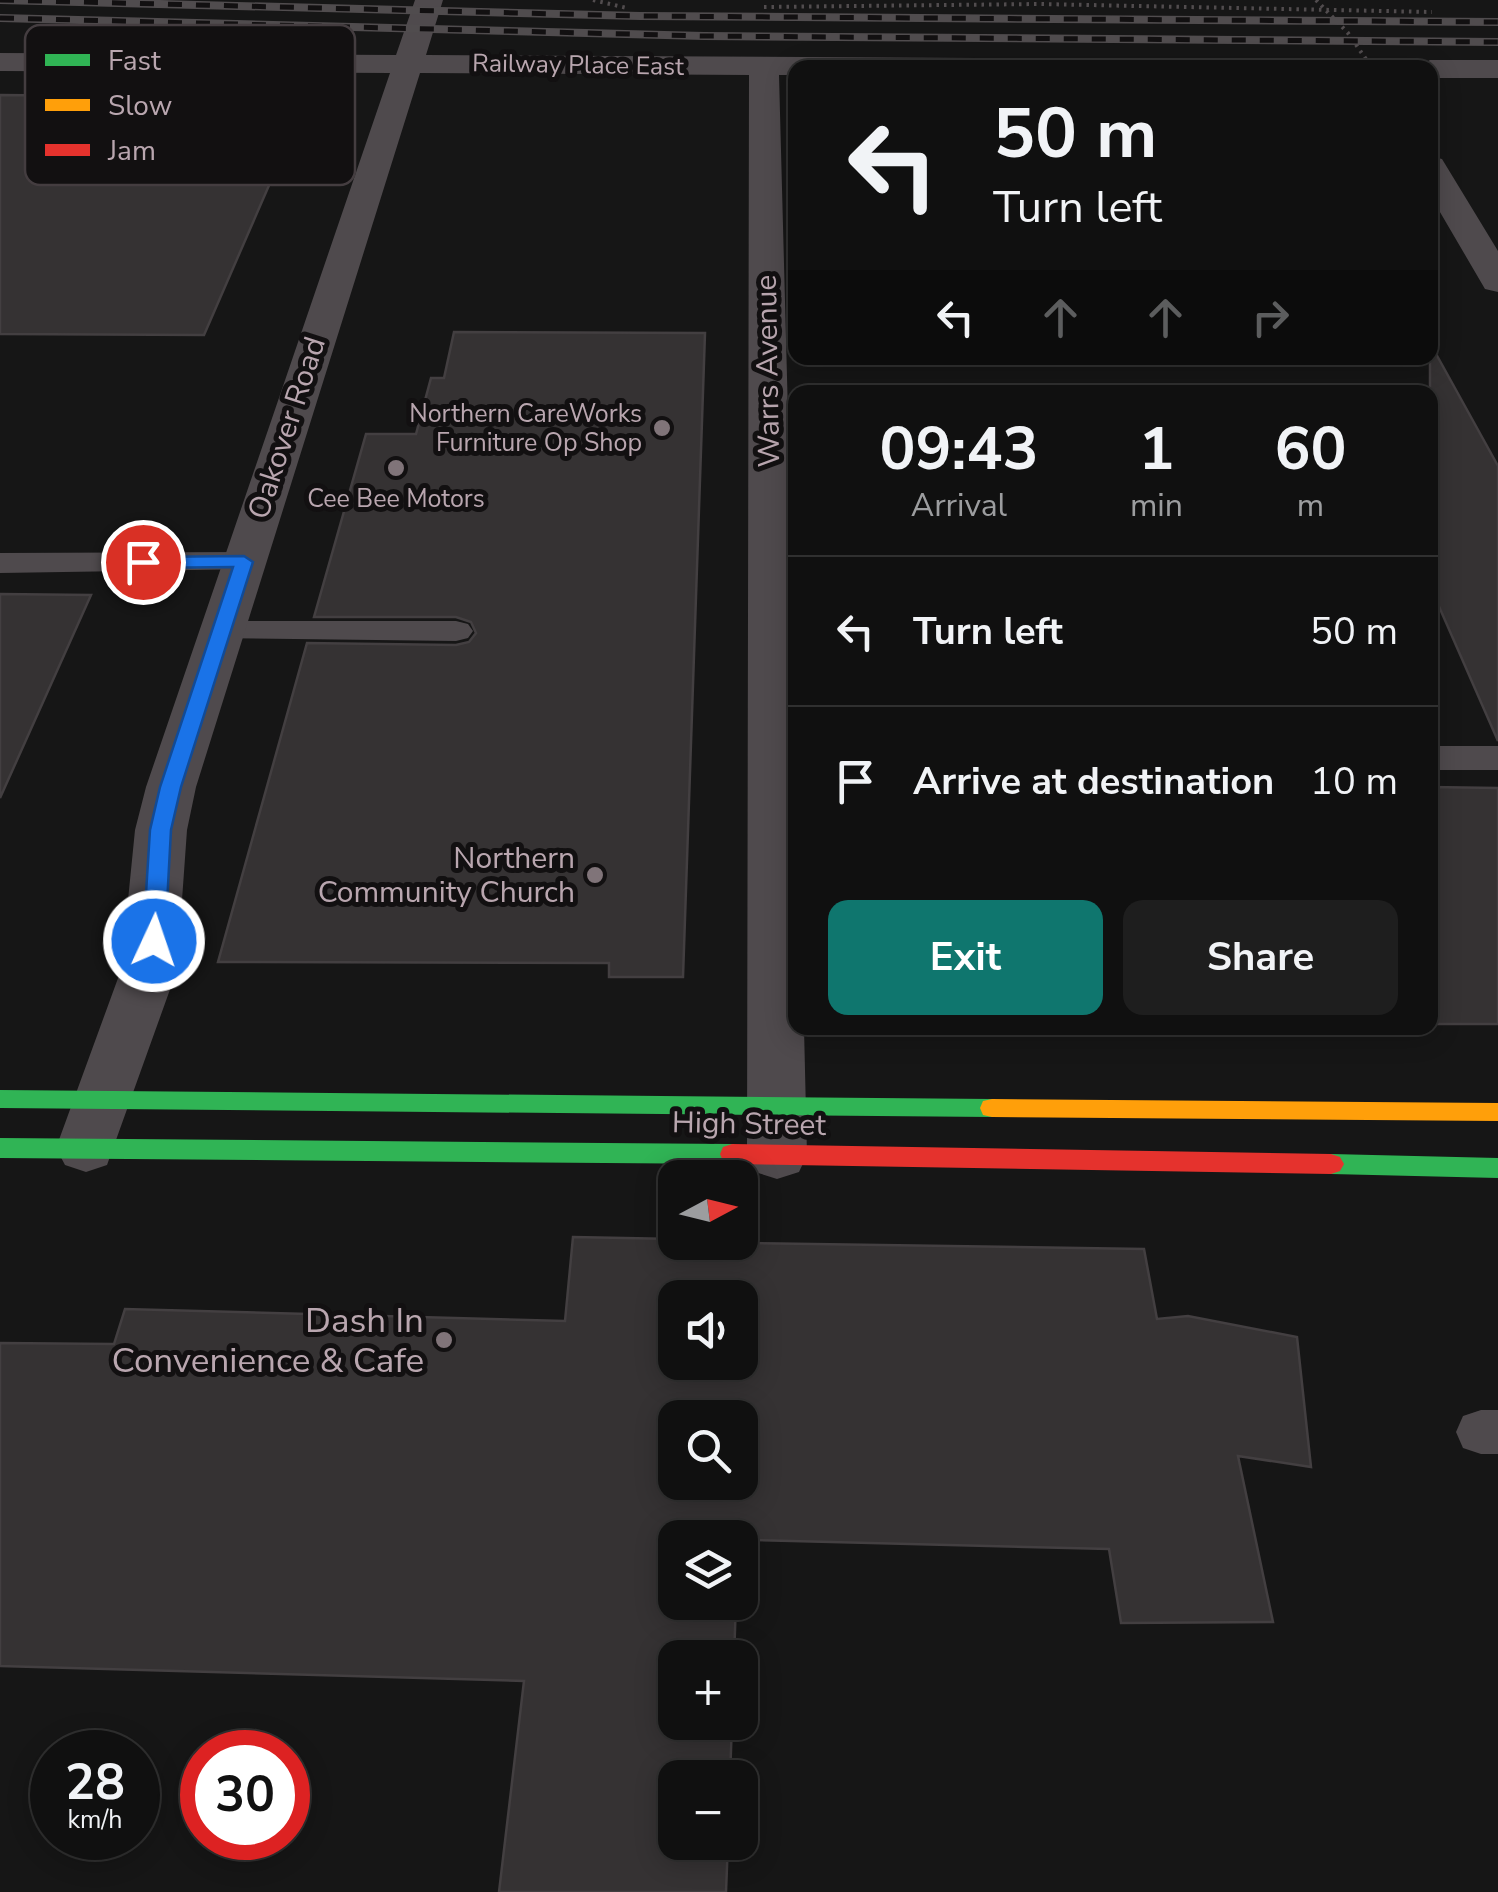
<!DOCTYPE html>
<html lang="en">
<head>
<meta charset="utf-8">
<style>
  body { margin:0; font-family:"Nunito Sans",sans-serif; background:#1e1e1e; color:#f1f3f6; height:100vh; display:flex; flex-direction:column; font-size:38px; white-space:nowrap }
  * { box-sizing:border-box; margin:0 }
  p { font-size:32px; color:#9c9d9f }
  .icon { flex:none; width:55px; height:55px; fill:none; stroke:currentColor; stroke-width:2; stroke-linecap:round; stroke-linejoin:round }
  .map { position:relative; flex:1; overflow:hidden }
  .sheet { position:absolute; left:788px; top:385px; width:650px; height:650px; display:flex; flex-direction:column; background:#101010; border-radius:20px; box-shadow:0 5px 25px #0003,0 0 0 2px #303030 }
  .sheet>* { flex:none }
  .hud { position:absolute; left:788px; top:60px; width:650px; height:305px; border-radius:20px; box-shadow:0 5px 25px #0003,0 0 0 2px #303030; background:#101010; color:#f1f3f6; overflow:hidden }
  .needle { width:65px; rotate:83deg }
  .controls { position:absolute; left:658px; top:1160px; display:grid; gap:20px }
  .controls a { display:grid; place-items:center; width:100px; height:100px; border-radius:20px; background:#101010; box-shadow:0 5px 25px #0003,0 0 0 2px #303030; font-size:50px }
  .speed { position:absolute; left:30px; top:1730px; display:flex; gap:20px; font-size:50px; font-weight:700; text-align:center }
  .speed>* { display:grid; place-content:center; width:130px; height:130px; border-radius:50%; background:#101010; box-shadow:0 5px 25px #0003,0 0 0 2px #303030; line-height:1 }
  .speed small { font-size:25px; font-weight:400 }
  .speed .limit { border:15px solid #d22; background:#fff; color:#111 }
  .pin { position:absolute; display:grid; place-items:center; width:85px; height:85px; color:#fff; margin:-42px; border:5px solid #fff; border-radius:50%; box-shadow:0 2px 10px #0007 }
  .me { position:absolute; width:110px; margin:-55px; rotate:3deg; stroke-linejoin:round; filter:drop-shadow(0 0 8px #0008) }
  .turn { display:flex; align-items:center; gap:35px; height:210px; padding:0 40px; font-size:45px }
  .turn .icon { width:130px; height:130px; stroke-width:2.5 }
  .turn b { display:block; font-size:70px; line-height:85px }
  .lanes { display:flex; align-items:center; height:95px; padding:0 40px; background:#0003; justify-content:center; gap:50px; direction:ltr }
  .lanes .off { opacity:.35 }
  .eta { display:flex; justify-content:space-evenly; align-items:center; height:170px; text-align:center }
  .eta b { font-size:60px; font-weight:700; line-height:70px }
  .button { display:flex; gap:20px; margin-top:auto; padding:20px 40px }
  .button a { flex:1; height:115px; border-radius:20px; background:#0f766e; color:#fff; font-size:40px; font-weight:700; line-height:115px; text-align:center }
  .button a+a { background:#1e1e1e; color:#f1f3f6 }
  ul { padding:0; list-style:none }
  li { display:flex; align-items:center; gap:30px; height:150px; padding:0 40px; border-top:2px solid #303030 }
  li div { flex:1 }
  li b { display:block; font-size:38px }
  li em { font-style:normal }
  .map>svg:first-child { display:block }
</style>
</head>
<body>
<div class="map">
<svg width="1498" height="1892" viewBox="0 0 1498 1892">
  <rect width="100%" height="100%" fill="#161616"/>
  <path fill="#353233" stroke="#433f41" stroke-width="2.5" fill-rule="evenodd" d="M0,95L307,98L204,335L0,334Z
    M454,332L705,333L683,977H609V963L218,962L307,643L456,645L469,642L476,633L471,622L456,617H314L366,434H416L431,378H444Z
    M1430,343L1498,466V741L1430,586Z
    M0,594L91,595L0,798Z
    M1430,787L1498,788V1024H1430Z
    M573,1237L675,1239V1242L1144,1249L1157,1319L1188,1316L1297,1337L1311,1467L1238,1456L1273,1622L1121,1623L1109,1549L675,1538V1602H736L734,1658H675V1722H732L730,1778H675V1842H728L726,1892H499L524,1681L0,1666V1343L114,1344L125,1309L565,1321ZM675,1298H740V1362H675ZM675,1418H740V1482H675Z"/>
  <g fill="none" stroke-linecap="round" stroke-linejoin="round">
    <path stroke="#514c4e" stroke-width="4" stroke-dasharray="2.5 5" stroke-linecap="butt" d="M593,0L627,8
      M1316,0L1348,33L1372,68
      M764,7L1039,4L1432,12"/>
    <path fill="#4f4a4d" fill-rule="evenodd" d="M244,552L255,555L260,562L255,569L0,573V553Z
      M220,621H456L468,624L473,631L468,638L456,641L208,638L203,631L208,624Z
      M1430,746H1498V770H1430Z
      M1481,1410H1498V1454H1481L1463,1448L1456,1432L1463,1416Z"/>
    <path fill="#4f4a4d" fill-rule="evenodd" d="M415,0H443L426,55L1157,59L1168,62L1172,68H795V75H779L795,678V1028H804L807,1155L799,1172L777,1179L755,1172L747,1155L749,75L420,73L196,787L187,830L177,970L107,1165L86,1172L65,1165L56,1148L121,970L135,830L146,787L390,73L0,71V53L396,55Z
      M1430,60H1498V78H1430V68H1416Z
      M1430,156L1442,159L1498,251V292L1485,289L1430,195Z"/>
    <path fill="#30b455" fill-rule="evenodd" d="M0,1090L992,1099L1001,1101L1004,1108L1001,1115L992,1117L0,1108Z
      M0,1138L732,1144L741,1147L744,1154L741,1161L732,1164L0,1158Z
      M1331,1154L1498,1158V1178L1331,1174L1322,1171L1318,1164L1322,1157Z"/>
    <path fill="#ff9f0a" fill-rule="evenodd" d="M992,1099L1498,1103V1121L992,1117L983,1115L980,1108L983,1101Z"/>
    <path fill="#e5322d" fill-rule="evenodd" d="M732,1144L1331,1154L1340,1157L1344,1164L1340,1171L1331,1174L732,1164L723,1161L720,1154L723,1147Z"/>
    <g stroke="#504c4e" stroke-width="8">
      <path id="rail" d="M0,0L640,16L1498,22
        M0,18L704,36L1498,42"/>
    </g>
    <use href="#rail" stroke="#121011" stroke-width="5" stroke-dasharray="14" stroke-linecap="butt"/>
  </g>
  <path fill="#1a73e8" stroke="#114b97" stroke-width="2.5" d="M244,556L253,562L181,787L171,830L165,941L154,949L143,941L150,830L160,787L233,567L143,568L134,562L143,557Z"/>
  <g fill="#807479" stroke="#121011" stroke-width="4">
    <circle cx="662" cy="428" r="10"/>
    <circle cx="396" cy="468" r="10"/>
    <circle cx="595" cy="875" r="10"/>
    <circle cx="444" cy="1340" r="10"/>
  </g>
  <g text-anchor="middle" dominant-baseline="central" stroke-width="10" stroke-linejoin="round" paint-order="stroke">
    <g font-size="25" fill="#b9a6af" stroke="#121011">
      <text transform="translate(578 65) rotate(1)">Railway Place East</text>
    </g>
    <g font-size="25" fill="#b9a6af" stroke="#121011" text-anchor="end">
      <text x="642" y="414">Northern CareWorks<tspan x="642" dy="29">Furniture Op Shop</tspan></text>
      <text x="396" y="499" text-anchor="middle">Cee Bee Motors</text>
    </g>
    <g font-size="30" fill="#b9a6af" stroke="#121011">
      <text transform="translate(768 371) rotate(-91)">Warrs Avenue</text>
      <text transform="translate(287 428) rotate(-72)">Oakover Road</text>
      <text transform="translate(749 1124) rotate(1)">High Street</text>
    </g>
    <g font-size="30" fill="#b9a6af" stroke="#121011" text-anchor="end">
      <text x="575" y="858">Northern<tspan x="575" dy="34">Community Church</tspan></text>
    </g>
    <g font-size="35" fill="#b9a6af" stroke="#121011" text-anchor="end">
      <text x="424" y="1320">Dash In<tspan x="424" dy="40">Convenience &amp; Cafe</tspan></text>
    </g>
  </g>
  <rect x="25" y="25" width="330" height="160" rx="15" fill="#121011" stroke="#443d40" stroke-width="2.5"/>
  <rect x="45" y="54" width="45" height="12" fill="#30b455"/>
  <rect x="45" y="99" width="45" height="12" fill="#ff9f0a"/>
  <rect x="45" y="144" width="45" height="12" fill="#e5322d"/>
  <g font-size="28" fill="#b9a6af">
    <text x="108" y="70">Fast</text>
    <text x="108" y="115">Slow</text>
    <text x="108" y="160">Jam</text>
  </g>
</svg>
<div class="controls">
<a><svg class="needle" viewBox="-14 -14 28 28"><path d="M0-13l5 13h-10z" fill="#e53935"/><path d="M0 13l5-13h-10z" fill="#9c9d9f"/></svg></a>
<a><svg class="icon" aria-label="sound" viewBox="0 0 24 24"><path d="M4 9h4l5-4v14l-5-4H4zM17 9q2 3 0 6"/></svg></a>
<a><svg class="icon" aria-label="search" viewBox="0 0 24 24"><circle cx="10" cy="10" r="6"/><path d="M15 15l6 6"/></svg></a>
<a><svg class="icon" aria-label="layers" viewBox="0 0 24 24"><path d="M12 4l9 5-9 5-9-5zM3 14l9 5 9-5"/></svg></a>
<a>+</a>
<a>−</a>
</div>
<div class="speed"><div>28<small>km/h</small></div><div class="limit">30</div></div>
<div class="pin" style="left:143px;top:562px;background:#d93025"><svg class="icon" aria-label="arrive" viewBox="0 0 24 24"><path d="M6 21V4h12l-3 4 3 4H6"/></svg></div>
<svg class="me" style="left:154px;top:941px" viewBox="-20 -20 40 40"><circle r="17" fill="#1a73e8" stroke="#fff" stroke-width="3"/><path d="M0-11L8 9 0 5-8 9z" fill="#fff"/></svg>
<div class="hud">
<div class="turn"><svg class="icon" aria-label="left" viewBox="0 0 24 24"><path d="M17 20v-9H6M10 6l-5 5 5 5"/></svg><div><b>50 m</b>Turn left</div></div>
<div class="lanes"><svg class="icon" aria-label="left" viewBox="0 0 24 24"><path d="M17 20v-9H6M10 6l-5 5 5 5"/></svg><svg class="icon off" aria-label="ahead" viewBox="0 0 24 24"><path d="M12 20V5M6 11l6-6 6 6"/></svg><svg class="icon off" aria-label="ahead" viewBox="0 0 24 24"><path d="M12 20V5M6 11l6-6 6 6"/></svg><svg class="icon off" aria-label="right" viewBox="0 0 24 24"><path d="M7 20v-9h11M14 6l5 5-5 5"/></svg></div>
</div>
<section class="sheet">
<div class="eta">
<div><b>09:43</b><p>Arrival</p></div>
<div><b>1</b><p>min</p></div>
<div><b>60</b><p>m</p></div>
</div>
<ul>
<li><svg class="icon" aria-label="left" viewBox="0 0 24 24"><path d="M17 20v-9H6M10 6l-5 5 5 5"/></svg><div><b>Turn left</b></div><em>50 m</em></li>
<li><svg class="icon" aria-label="arrive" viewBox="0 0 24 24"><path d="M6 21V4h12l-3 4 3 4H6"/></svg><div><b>Arrive at destination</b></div><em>10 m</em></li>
</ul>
<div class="button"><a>Exit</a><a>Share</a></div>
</section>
</div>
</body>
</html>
